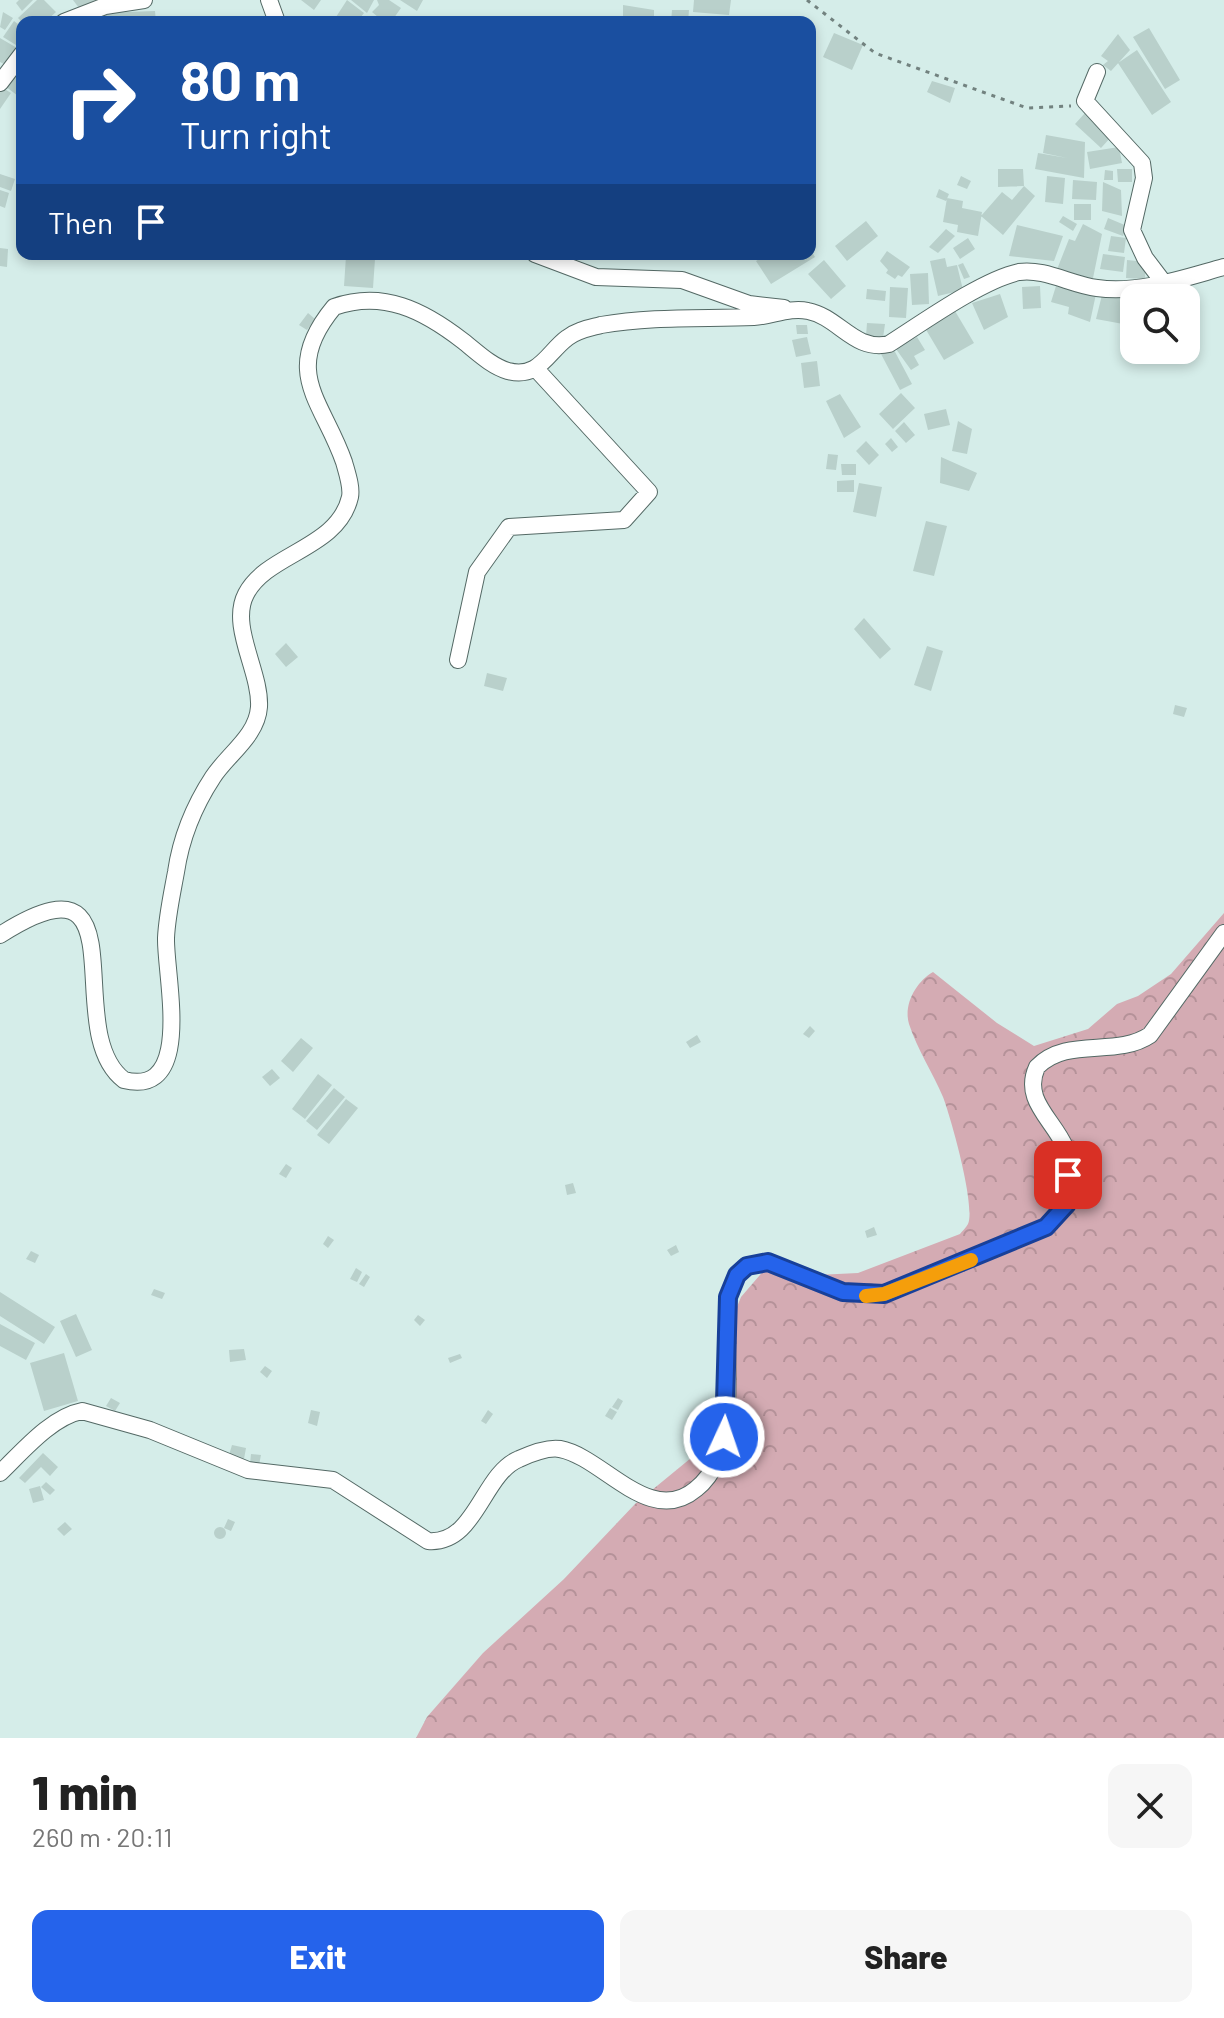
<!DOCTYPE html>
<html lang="en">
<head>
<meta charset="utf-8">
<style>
  body { margin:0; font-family:Barlow,sans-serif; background:#f6f6f6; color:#222; height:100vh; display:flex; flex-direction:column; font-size:30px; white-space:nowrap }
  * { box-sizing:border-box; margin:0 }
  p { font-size:26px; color:#767676 }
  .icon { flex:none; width:44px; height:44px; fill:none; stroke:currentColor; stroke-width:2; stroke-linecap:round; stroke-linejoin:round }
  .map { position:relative; height:1738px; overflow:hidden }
  .sheet { display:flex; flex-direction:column; background:#fff; flex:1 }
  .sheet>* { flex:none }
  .guide { position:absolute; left:16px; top:16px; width:800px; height:244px; border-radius:16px; box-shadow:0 4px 12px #0003; background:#1a4fa0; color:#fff; overflow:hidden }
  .tools { position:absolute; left:1120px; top:284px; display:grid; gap:16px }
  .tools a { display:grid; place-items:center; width:80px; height:80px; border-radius:16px; background:#fff; box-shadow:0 4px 12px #0003; font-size:40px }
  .pin { position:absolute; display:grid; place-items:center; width:68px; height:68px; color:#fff; margin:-34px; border-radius:16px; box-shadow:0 4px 12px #0006 }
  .me { position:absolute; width:88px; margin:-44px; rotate:3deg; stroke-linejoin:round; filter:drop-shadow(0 0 6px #0008) }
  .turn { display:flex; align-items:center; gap:28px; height:168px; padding:0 32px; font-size:36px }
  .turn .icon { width:104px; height:104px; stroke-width:2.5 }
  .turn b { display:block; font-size:56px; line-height:68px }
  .then { display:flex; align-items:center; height:76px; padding:0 32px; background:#0003; gap:16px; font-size:30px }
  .round { display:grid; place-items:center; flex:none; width:84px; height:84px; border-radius:16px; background:#f6f6f6 }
  .head { display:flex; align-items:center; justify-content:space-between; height:136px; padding:0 32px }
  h1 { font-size:48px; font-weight:800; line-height:60px }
  .primary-button { display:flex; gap:16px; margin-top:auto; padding:16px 32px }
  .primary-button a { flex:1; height:92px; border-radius:16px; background:#2563eb; color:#fff; font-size:32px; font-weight:800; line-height:92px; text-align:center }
  .primary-button a+a { background:#f6f6f6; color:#222 }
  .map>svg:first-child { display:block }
</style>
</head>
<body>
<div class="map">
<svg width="1224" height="1738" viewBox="0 0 1224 1738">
  <defs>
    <pattern id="forest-crowns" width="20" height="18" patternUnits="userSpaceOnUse" patternTransform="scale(2)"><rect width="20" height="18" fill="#d4abb3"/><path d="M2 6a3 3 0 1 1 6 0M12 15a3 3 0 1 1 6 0" fill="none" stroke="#b59299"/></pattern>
  </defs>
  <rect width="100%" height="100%" fill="#d5ede9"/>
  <path fill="url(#forest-crowns)" d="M1224,913V1738H416L427,1717L483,1653L564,1579L635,1504L702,1449L714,1419L721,1346L741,1297L766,1268L796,1276L858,1273L960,1234C962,1231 966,1228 968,1224C976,1206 951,1118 943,1097C933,1073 917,1049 909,1024C903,1004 917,981 933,972L997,1023L1034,1046L1088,1029L1117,1004L1138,996L1171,974Z"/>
  <path fill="#b9d0cb" d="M19,0H33L22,11L16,3Z
    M37,0H44L56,12L45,22H22L18,18Z
    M73,0H97L79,8Z
    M301,0H321L314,10Z
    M347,0L364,13L357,22H344L336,17Z
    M351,0H374L367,13Z
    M377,0H389L401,8L391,22H384L372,12L379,5Z
    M400,0H423L417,11Z
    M694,0H731L729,15L693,12Z
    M623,5L654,10V22H623Z
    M672,10H689L688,22H671Z
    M155,11L156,22H100L99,13Z
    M3,12L13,18L5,30L0,27Z
    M14,21L22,27V38L16,45L3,37Z
    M1149,28L1180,80L1165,89L1133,37Z
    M834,33L863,45L852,70L823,57Z
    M1118,34L1130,50L1111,71L1103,65L1108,61L1101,56Z
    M0,38L17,48L6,65L0,62Z
    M1137,50L1171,102L1152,115L1118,63Z
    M14,74L22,79L18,96L5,86Z
    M932,81L955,88L950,103L927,92Z
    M3,88L11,93L0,109V92Z
    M1085,113L1111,137L1101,148L1075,124Z
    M1046,135L1085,142L1084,178L1035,169L1038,153L1067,158L1043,153Z
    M1119,147L1122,163L1090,169L1087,152Z
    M998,169H1023L1024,186L998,187Z
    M1117,169H1132V182H1118Z
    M1105,170L1113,171V180H1104Z
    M0,174L15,179L11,191L0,187Z
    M961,176L971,181L967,189L957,185Z
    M1047,176L1065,178L1063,204L1045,202Z
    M1073,180L1097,182L1096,200L1072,199Z
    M1103,182L1121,190L1122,216L1102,211Z
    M1024,186L1035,196L1003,235L981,216L1002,192L1012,200Z
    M939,189L949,194L946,201L936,197Z
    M0,190L9,193L5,208L0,206Z
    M947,198L963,201L962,208L982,212L978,236L957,232L958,225L943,222Z
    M1074,204H1091V220H1074Z
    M1063,216L1077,224L1073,231L1059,222Z
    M1108,218L1127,226L1123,236L1104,229Z
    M866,221L878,236L847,261L835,246Z
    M1083,224L1102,234L1092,283L1056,272L1069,239L1075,241Z
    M1017,225L1063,236L1054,261L1009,256Z
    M946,229L955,236L938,253L929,247Z
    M1111,236L1126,238L1124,253L1108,251Z
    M968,238L975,249L960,259L953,248Z
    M0,248L8,249L7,267L0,266Z
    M810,249L815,257L771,284L756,261L768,254H810Z
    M887,251L910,267L902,277L898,275L895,279L886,273L888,270L880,261Z
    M1103,254L1125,257L1123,272L1100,269Z
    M346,256L375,259L373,288L344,286Z
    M945,258L947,267L957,265L963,290L938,296L930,261Z
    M824,260L846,286L831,299L808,274Z
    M1127,260L1146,262L1145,279L1126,278Z
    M963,263L970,277L964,279L958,265Z
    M928,273L929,304L912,305L910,274Z
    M1040,286L1041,308L1023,309L1022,287Z
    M1056,286L1096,294L1090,322L1068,314L1069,307L1051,302Z
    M890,287L908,288L906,318L889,317Z
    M867,289L886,291L885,301L866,299Z
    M1000,294L1008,317L984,330L972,303Z
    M1102,295L1134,297V326L1096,319Z
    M955,311L974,343L944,360L925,328Z
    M308,313L315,319L307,330L299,325Z
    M867,323L885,324L883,338L866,336Z
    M796,325H807L808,334H797Z
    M807,337L811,354L796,357L792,340Z
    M917,337L925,350L914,356L919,365L911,370L896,349Z
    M893,348L912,384L900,390L881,354Z
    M817,361L820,386L804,388L801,363Z
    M901,393L915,408L893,429L879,414Z
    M840,394L861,427L844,438L826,401Z
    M946,409L950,425L928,430L924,414Z
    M958,421L972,429L967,454L952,451Z
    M904,422L915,435L906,443L895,431Z
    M891,438L898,447L892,452L885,444Z
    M866,441L879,455L869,465L856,451Z
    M828,454L838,455L836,470L826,469Z
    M941,457L977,473L969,491L940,483Z
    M841,464H856V475H842Z
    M854,480V492H837V481Z
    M859,483L882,487L876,517L853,512Z
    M926,521L947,526L934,576L913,571Z
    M864,618L891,649L880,659L854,629Z
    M286,643L298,657L286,667L275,654Z
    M927,646L943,651L931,691L914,685Z
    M487,673L507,678L503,691L484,686Z
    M1175,705L1187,708L1184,717L1173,714Z
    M810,1026L815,1031L809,1038L803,1034Z
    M697,1035L701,1042L690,1048L686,1042Z
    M301,1038L313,1048L293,1072L281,1061Z
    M272,1069L280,1078L270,1086L262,1077Z
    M318,1074L332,1085L305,1119L292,1109Z
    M334,1088L345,1097L317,1130L306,1121Z
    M346,1099L358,1108L329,1144L317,1135Z
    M286,1164L292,1168L286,1178L279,1174Z
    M573,1183L576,1193L567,1195L565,1185Z
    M874,1227L877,1235L867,1238L865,1231Z
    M328,1236L334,1240L328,1248L323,1244Z
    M676,1245L679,1252L671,1256L667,1250Z
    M31,1251L39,1255L35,1263L26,1259Z
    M356,1268L362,1272L357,1282L350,1279Z
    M366,1274L370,1277L364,1287L359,1284Z
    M154,1289L165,1293L162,1299L151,1295Z
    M0,1292L55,1327L44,1344L0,1316Z
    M76,1314L92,1350L76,1357L60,1321Z
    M418,1315L425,1320L420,1326L414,1320Z
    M0,1324L35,1343L26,1360L0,1346Z
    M244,1349L246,1360L230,1362L229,1350Z
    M64,1353L78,1401L44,1411L30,1363Z
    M460,1354L462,1358L450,1363L448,1358Z
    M265,1366L272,1371L267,1378L260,1372Z
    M111,1398L120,1403L115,1411L106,1406Z
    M618,1398L623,1401L618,1410L612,1407Z
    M610,1408L617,1412L612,1420L605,1416Z
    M311,1410L320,1412L317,1426L308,1423Z
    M488,1410L493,1414L486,1424L481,1421Z
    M232,1445L246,1448L244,1459L229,1455Z
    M43,1453L58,1467L50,1476L41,1467L25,1483L19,1478Z
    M251,1454L261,1455L259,1465L250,1464Z
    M46,1482L55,1490L50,1495L41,1487Z
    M40,1486L44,1500L33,1503L29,1489Z
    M228,1519L235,1522L231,1531L224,1528Z
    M65,1522L72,1529L64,1536L57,1529Z
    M214 1533a6 6 0 1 1 12 0a6 6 0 1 1-12 0Z"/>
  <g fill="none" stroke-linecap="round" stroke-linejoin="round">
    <g stroke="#546965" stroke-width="18">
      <path id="minor" d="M269,0L277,22
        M64,22L105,6L144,0
        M1097,72L1085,101L1142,163L1144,178L1132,230L1145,258L1164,283
        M0,83L22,54
        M535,254L596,277L682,280L749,304L784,308
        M458,660L477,572L509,527L624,520L649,492L537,370
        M0,935C146,842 58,1030 124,1080C195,1098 165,976 166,938C167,916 172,894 176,872C181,838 194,806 213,777C228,754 257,736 259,707C261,672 229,626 246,594C267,553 338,549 350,497C352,487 347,473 344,462C323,401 280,372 334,307C383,290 423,310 463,341C477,352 491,366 508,371C539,379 547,353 567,338C577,330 590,328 601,325C652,316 703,319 754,317C772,316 790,307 808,311C839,317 854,352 889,344C922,323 982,280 1019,272C1044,268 1072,285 1097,288C1139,294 1184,278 1224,267
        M0,1473C22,1452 51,1417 82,1411L150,1430L248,1470L333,1480L428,1541C476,1545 482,1474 519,1459C530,1454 548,1447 560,1449C603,1457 650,1528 696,1489C715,1474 724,1448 726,1424C730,1382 725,1339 728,1297L737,1275L747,1266L768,1262L843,1292L884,1294L1046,1227L1067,1204C1071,1189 1071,1162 1065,1147C1053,1119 1022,1100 1037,1067C1067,1036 1116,1058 1150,1035L1224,933"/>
    </g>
    <path stroke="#72827f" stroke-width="3" stroke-dasharray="4 6" stroke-linecap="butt" d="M807,0L875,53L1027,108L1071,106"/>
    <use href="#minor" stroke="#fff" stroke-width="16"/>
  </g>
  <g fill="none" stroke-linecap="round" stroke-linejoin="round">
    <g stroke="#184099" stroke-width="20">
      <path id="route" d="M724,1437L728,1297L737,1275L747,1266L768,1262L843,1292L884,1294L1046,1227L1067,1204L1068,1175"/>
    </g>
    <use href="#route" stroke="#2563eb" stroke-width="14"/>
    <path stroke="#f59e0b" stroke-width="14" d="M866,1296L884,1294L971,1260"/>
  </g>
</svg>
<div class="tools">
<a><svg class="icon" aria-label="search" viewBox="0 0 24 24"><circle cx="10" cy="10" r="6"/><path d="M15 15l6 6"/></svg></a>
</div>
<div class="pin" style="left:1068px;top:1175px;background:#d93025"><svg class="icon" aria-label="arrive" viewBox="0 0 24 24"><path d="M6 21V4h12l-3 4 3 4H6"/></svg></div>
<svg class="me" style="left:724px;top:1437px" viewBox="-20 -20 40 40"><circle r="17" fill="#2563eb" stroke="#fff" stroke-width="3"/><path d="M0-11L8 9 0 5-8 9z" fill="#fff"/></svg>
<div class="guide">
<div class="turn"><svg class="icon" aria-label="right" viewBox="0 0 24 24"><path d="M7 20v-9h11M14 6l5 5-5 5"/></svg><div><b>80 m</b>Turn right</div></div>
<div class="then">Then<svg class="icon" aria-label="arrive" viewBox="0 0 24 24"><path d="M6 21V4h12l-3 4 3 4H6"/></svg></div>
</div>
</div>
<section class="sheet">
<div class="head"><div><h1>1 min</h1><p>260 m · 20:11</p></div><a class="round"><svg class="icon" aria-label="close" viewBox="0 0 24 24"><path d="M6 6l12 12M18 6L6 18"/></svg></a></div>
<div class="primary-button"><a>Exit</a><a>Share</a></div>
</section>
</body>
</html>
